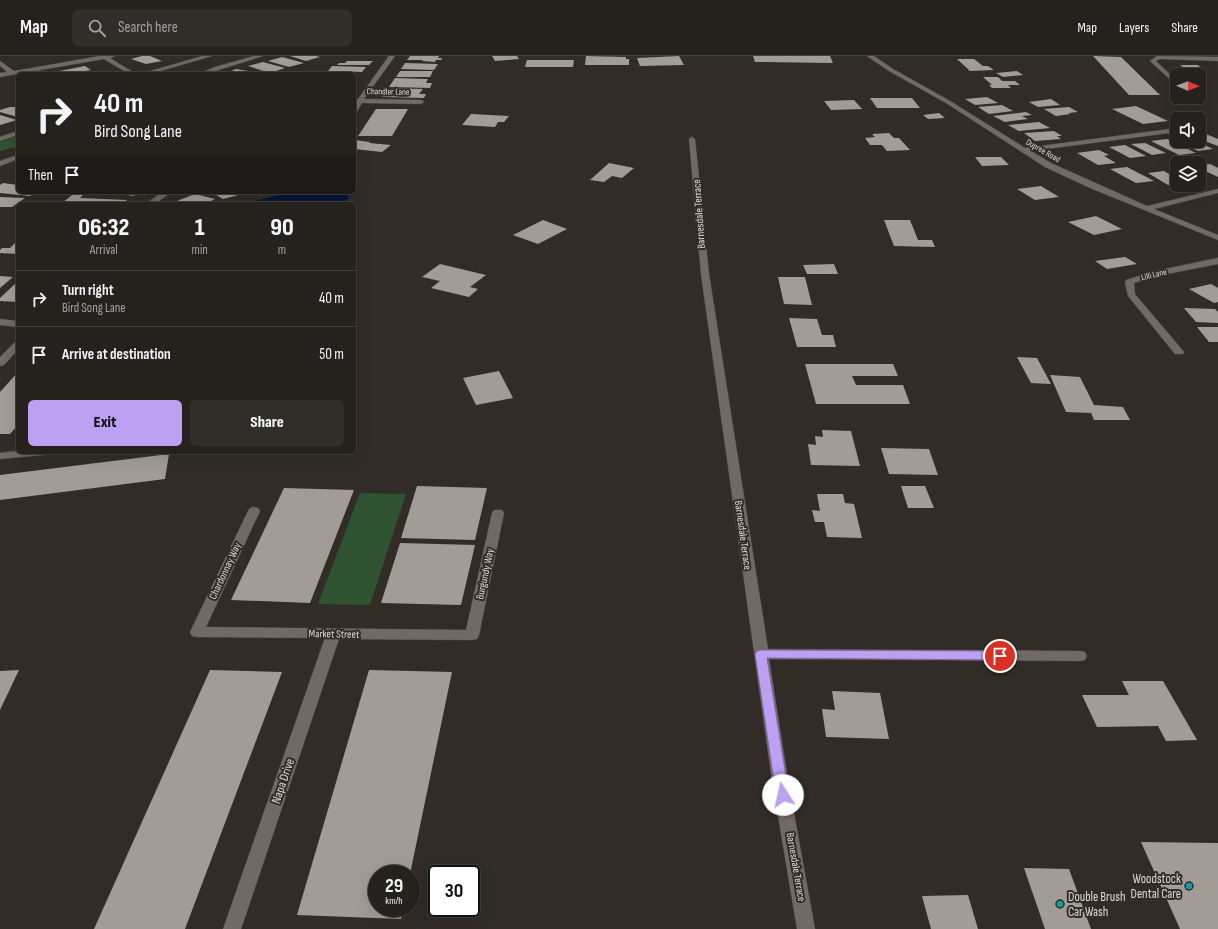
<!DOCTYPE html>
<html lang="en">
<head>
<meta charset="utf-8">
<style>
  body { margin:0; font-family:"Sofia Sans Condensed",sans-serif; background:#312e2a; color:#f1f3f6; height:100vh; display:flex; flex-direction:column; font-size:15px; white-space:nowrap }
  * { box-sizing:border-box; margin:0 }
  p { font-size:13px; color:#a3a3a4 }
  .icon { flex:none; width:22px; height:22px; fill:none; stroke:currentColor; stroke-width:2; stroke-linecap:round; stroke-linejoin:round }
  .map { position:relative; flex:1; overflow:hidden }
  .side { position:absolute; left:16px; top:146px; width:340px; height:252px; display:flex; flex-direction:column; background:#25211d; border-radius:6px; box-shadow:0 4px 16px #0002,0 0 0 1px #423e3b }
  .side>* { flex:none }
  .top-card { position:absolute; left:16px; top:16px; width:340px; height:122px; border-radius:6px; box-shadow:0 4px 16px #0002,0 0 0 1px #423e3b; background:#25211d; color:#f1f3f6; overflow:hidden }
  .needle { width:26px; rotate:91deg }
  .buttons { position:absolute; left:1170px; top:12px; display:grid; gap:8px }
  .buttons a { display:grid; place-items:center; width:36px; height:36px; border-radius:6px; background:#25211d; box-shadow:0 4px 16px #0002,0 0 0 1px #423e3b; font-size:20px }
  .speed { position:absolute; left:368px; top:809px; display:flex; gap:8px; font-size:20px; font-weight:700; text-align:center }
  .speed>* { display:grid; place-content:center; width:52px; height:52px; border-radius:50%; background:#25211d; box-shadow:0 4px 16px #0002,0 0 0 1px #423e3b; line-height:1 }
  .speed small { font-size:10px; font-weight:400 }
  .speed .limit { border:2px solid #111; border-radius:6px; background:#fff; color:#111 }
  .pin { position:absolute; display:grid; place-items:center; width:34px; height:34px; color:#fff; margin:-17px; border:2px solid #fff; border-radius:50%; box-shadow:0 1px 4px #0007 }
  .me { position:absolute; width:44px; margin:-22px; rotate:350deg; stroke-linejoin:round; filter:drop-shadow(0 0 3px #0008) }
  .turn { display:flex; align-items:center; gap:14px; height:84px; padding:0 12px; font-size:18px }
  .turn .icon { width:52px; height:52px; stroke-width:2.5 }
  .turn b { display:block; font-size:28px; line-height:34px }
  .then { display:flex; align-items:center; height:38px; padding:0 12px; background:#0003; gap:8px; font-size:15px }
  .eta { display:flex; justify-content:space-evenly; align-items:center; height:68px; text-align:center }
  .eta b { font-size:24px; font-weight:800; line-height:28px }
  .button { display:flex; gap:8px; margin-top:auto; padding:8px 12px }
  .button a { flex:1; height:46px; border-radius:6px; background:#bca0f2; color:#111; font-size:16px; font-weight:800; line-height:46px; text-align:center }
  .button a+a { background:#312e2a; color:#f1f3f6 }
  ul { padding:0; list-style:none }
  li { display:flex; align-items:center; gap:12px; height:56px; padding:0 12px; border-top:1px solid #423e3b }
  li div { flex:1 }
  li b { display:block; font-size:15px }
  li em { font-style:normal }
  header { display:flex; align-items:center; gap:24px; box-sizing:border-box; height:56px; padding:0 20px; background:#25211d; border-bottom:1px solid #423e3b }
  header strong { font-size:19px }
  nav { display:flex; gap:22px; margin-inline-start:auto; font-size:14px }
  .search { width:280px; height:36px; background:#312e2a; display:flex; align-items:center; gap:10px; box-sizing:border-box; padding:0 14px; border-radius:6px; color:#a3a3a4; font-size:15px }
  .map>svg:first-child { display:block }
</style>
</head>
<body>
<header>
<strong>Map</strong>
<div class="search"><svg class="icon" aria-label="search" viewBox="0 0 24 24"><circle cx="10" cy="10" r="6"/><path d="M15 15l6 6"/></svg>Search here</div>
<nav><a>Map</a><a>Layers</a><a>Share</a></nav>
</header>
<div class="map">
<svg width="1218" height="873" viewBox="0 0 1218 873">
  <rect width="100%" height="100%" fill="#312c27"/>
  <path fill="#2f5331" d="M18,80V90L0,95V86Z
    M360,437L406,438L370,549L318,548Z"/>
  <path fill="#06183a" d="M289,136H345L349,141L344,148H244Z"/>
  <path fill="#a29c97" d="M142,0H150L162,5L146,8L131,3Z
    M290,0H316L320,1L306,5Z
    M410,0H439L438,2H442L441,4H436L435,6L422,5L423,4H407Z
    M492,0H517L519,3L495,5Z
    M586,0L626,1V3H629V9H585Z
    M679,0L684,9L640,10L637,2Z
    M753,0H830L833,7L755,6Z
    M1093,0L1121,1L1160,39H1129Z
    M282,1L304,7L289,11L268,5Z
    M957,3H974L983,10H988L994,14L970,15Z
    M527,4H574L573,11H525Z
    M347,5H373L369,9H337L339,7H345Z
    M263,6L285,12L270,17L248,10Z
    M405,7L438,8L434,14L401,13Z
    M1180,9H1198L1202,13L1185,12Z
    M85,10L91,14L68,18H51L49,17Z
    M332,10L366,11L362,16L328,15Z
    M236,13L261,17V18H224Z
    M400,15H433L430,21H396Z
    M1017,15L1023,19L1003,21L996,17Z
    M983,21H998L1002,25H1015L1020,29H1008L1011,32H992L989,29H992Z
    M395,22L428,23L426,27H432L430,32L389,31Z
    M388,32L423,33L419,38H426L424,42L382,41Z
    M987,41L998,47L975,49L965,43Z
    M870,42H912L920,52H877Z
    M1051,43L1060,49L1038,51L1029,46Z
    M854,44L862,53L831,54L824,45Z
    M1002,49L1013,55L989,58L978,51Z
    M1136,50L1168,65L1143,68L1112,53Z
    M10,51H18V61L0,56V54Z
    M1069,51L1078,56L1068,57L1071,58L1056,60L1044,53Z
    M376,53H408L392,80H358Z
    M1026,56L1032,59L1022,60L1028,63L1005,66L993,60Z
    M939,57L945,62L928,63L923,59Z
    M471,58L509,60L504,66H498L495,71L462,69Z
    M0,59L17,64L0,69Z
    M1039,66L1050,72L1019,75L1008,69Z
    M1054,75L1062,80H1057L1061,83L1035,85L1024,77Z
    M889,77L894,82H899L910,94L887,95L882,89H870L865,82L875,81L872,78Z
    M1206,78L1218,83V90L1199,83V79Z
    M1167,83L1196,97L1179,99L1151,85Z
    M355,84L370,86L369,87L391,89L382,96L354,93Z
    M1177,85H1196L1213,93L1198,95Z
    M1145,87L1166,97L1152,99L1131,88Z
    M1125,89L1146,100L1130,102L1109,91Z
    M1099,94L1109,99L1104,100L1116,107L1098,109L1077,97Z
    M975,101H1001L1009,109L982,110Z
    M609,107L634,112L622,122L612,120L604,126L590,124Z
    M1210,108L1218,112V121L1199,112V110Z
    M1127,111L1154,125L1136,127L1110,113Z
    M1164,115L1177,123V128L1168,129L1148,117Z
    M3,127L18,129V136H36L30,140L0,137V129Z
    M1041,130L1059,141L1035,144L1017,133Z
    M111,136H141L133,140Z
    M211,136H233L238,139L223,143Z
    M195,138L215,143L209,146L214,148H169Z
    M72,139H83L80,142L127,144L122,148H61Z
    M0,141L25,142L12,151H0Z
    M1096,160L1122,173L1094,179L1068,166Z
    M543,164L567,173L538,188L513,179Z
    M884,164H910L918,184H932L935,191L894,190Z
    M18,184V198L0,197V194L2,192H10Z
    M1125,201L1137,208L1107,213L1095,205Z
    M440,208L486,219L470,231L478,233L469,241L431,232L440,225L422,221Z
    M834,208L838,218H807L803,209Z
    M0,220L13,221L0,232Z
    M778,221H805L812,249L784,248Z
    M18,225V246L0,245V242Z
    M1211,228L1218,232V246L1214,247L1189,233Z
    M1184,252L1215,253L1218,256V267L1196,266Z
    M789,262L817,263L822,279H833L836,291H797Z
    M1197,271H1218V286H1209Z
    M1017,301L1037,302L1051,328L1031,327Z
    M805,308H893L898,320H852L856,329H903L910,348H816Z
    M499,315L513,342L476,349L463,322Z
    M18,316V369L10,378H0V336Z
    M1050,319L1080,321L1094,349L1123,351L1130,364H1094L1091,357L1066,356Z
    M822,374L851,375L860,410L811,409L808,388L816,389L815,380L823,381Z
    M881,392L929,393L938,419L889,418Z
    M169,398L165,423L0,444V419Z
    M417,430L487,432L475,484L401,482Z
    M901,430H925L934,452H908Z
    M284,432L354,434L310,547L231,544Z
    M817,438H843L845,447L854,448L862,482L827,481L824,466H815L812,454L820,455Z
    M400,487L475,489L461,549L381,547Z
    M19,614L0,654V615Z
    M210,614L282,616L185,873H94Z
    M369,614L452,616L410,818H377V852H403L401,863L297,859Z
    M1122,625H1163L1197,684L1166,685L1158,670L1097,671L1082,639H1129Z
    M832,635L880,637L889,683L826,681L822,653L835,654Z
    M1141,786L1218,787V873H1180Z
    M1024,812L1069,813L1091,873H1045Z
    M968,839L978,873H931L922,840Z"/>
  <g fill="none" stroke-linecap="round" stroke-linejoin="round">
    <g stroke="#4c4744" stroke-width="1">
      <path id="street" d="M100,0H115L110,2L136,18H129L104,3L0,21V17L7,16L0,10V5L14,15Z
        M203,0H212L150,18H140Z
        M254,0H263L206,18H198L215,11Z
        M389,0H395L364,43L421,44L424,46L421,48L362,47L356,57L354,58V50L356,47H354V43H358Z
        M867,0H874L893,13L950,45L1025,92L1177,72V76L1031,95L1051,107L1147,150L1218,133V137L1154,153L1218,179V184L1090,132L1045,111L946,47L889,15Z
        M1157,0L1218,1V5L1160,3L1156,5L1177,25V27L1175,28L1150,5Z
        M18,75V79L0,85V81Z
        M692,81L695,83L709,218L768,593L1080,595L1085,596L1087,600L1085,604L1080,605L769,603L788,724L815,873H797L772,724L701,218L689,83Z
        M18,99V103L0,110V105Z
        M163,136H172L154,148H145Z
        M1218,202V208L1157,220L1134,227L1135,238L1184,296L1183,298H1175L1128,240L1125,226L1126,224L1155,215Z
        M0,263L18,265V271L0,269Z
        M18,285V294L4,309L0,310V301L15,286Z
        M18,395V396H49L47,398L43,399L0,403V397Z
        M254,451L258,452L260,455L206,571L466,574L492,457L494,454H502L504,457L479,579L477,583L472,584L339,583L241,873H223L325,582L197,581L192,580L190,576L248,455L250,452Z"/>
    </g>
    <use href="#street" fill="#706a65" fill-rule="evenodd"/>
  </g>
  <path fill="#bca0f2" stroke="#7a689d" d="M761,594L1000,595L1004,597L1005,600L1004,602L1000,604L767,602L789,739L787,743L783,744L778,743L776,739L755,598L757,595Z"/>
  <g fill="#0f9aa8" stroke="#312c27" stroke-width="1.5">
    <circle cx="1189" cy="830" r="4"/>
    <circle cx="1060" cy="848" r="4"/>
  </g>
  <g text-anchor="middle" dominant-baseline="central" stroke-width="4" stroke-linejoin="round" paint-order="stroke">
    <g font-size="9" fill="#dddad7" stroke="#312c27">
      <text transform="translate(388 36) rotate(1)">Chandler Lane</text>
      <text transform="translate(1043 95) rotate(30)">Dupree Road</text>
      <text transform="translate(1154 219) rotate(-14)">Lilli Lane</text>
    </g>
    <g font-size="11" fill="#dddad7" stroke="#312c27">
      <text transform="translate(699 158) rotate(-94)">Barnesdale Terrace</text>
      <text transform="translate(743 479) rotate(82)">Barnesdale Terrace</text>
      <text transform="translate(225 515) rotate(-65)">Chardonnay Way</text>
      <text transform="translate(485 518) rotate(-78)">Burgundy Way</text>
      <text transform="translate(334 578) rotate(1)">Market Street</text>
      <text transform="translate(796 811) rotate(80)">Barnesdale Terrace</text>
    </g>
    <g font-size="13" fill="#dddad7" stroke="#312c27">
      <text transform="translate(283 725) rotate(-71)">Napa Drive</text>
    </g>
    <g font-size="13" fill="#dddad7" stroke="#312c27" text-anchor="end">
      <text x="1181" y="823">Woodstock<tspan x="1181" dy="15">Dental Care</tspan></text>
      <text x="1068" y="841" text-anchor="start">Double Brush<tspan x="1068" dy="15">Car Wash</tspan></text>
    </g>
  </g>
</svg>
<div class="buttons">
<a><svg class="needle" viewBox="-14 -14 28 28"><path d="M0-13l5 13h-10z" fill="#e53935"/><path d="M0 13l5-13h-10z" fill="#a3a3a4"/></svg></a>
<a><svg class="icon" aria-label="sound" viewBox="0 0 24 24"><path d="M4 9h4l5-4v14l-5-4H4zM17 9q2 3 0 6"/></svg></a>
<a><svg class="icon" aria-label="layers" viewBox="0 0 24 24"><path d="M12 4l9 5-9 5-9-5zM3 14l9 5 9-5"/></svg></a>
</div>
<div class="speed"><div>29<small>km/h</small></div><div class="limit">30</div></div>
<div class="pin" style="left:1000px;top:600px;background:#d93025"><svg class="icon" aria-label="arrive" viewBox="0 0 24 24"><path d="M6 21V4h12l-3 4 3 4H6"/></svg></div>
<svg class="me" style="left:783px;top:739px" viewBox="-20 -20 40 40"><circle r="19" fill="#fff"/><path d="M0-13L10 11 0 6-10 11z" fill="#bca0f2"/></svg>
<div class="top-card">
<div class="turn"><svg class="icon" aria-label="right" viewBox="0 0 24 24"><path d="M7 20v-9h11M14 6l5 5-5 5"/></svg><div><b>40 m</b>Bird Song Lane</div></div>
<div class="then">Then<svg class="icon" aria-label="arrive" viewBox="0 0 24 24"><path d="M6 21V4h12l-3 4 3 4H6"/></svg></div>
</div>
<section class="side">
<div class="eta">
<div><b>06:32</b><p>Arrival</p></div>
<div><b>1</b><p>min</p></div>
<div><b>90</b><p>m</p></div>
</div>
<ul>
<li><svg class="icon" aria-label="right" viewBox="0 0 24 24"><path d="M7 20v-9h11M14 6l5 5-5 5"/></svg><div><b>Turn right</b><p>Bird Song Lane</p></div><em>40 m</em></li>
<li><svg class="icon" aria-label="arrive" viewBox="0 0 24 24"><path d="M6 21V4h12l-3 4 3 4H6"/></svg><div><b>Arrive at destination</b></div><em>50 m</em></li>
</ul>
<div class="button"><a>Exit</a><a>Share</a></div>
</section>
</div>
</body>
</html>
